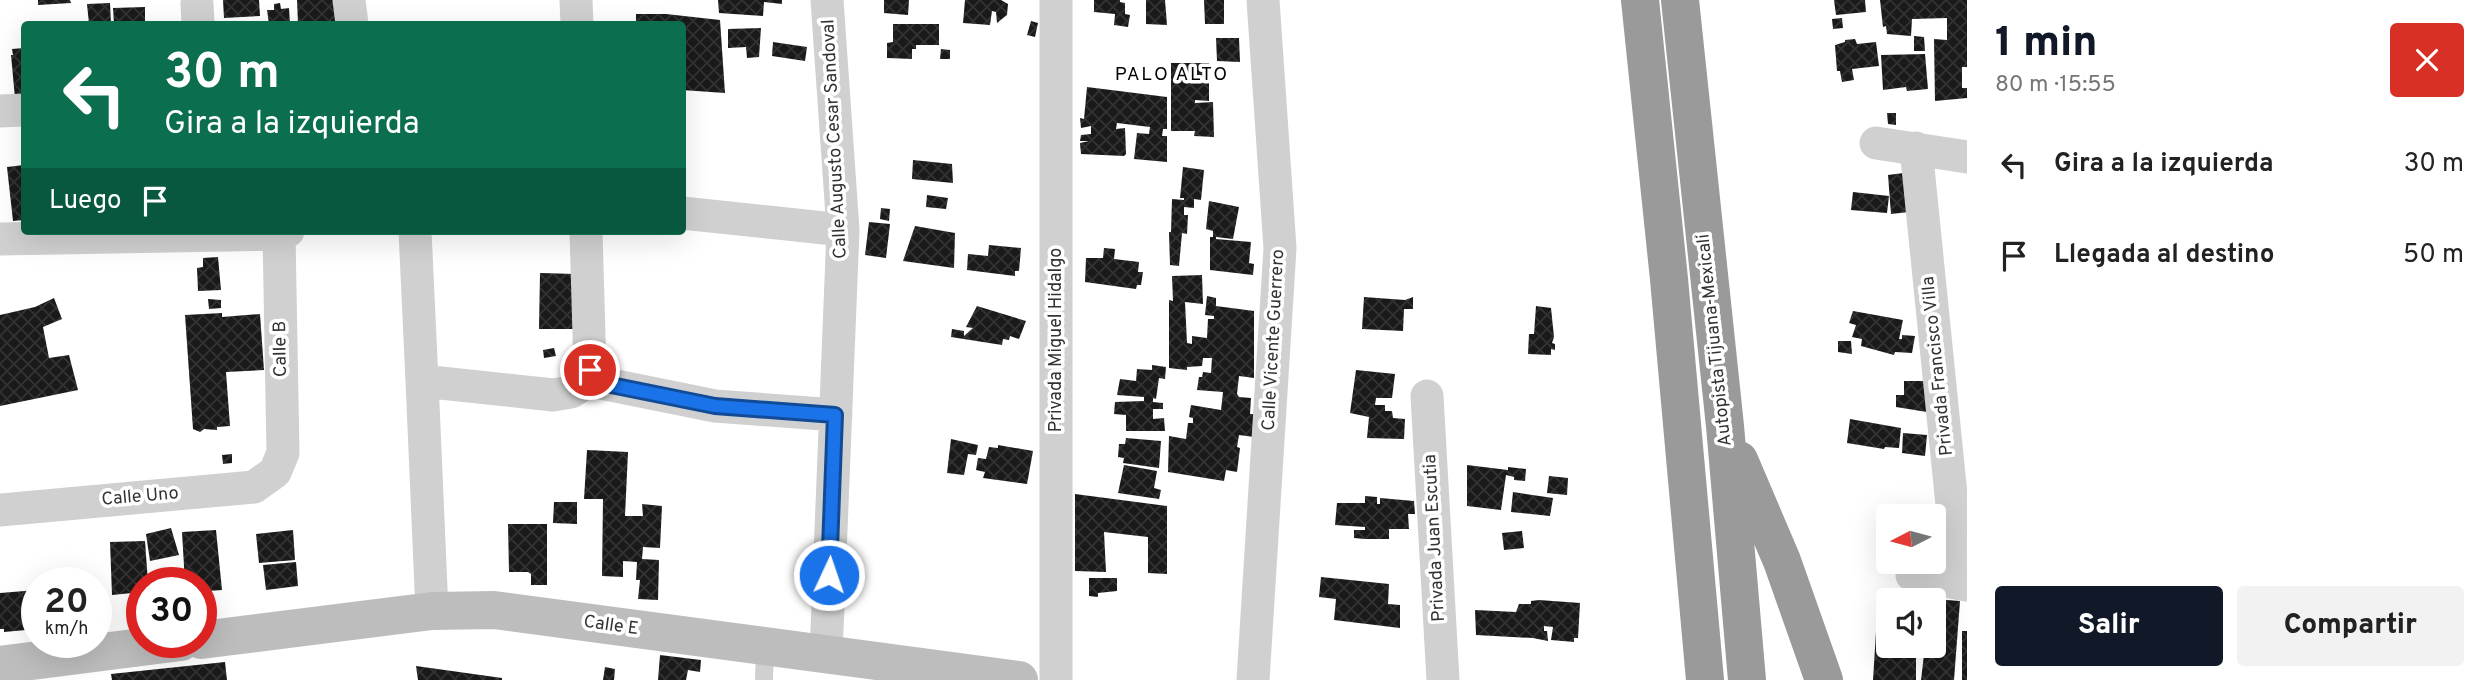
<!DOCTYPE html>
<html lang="es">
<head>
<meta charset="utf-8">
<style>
  body { margin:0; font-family:Overpass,sans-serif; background:#f2f2f2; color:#222; height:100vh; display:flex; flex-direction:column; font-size:26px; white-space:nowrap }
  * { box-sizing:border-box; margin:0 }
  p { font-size:23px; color:#767676 }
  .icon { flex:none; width:38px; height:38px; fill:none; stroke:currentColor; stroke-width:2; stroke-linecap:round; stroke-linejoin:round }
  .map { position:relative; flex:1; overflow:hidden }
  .sheet { display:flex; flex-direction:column; background:#fff; width:525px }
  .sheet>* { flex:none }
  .guide { position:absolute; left:21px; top:21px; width:665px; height:214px; border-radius:7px; box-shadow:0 7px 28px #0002; background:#0b6e4f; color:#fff; overflow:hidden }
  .needle { width:46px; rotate:264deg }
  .tools { position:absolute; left:1876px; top:504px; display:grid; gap:14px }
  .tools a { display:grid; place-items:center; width:70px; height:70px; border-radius:7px; background:#fff; box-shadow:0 7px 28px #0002; font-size:35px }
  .speed { position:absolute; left:21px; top:567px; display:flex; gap:14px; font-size:35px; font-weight:700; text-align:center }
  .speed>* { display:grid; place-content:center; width:91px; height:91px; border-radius:50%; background:#fff; box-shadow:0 7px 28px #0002; line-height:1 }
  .speed small { font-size:18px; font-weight:400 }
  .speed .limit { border:10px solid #d22; background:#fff; color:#111 }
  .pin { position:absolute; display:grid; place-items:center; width:60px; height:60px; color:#fff; margin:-30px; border:4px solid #fff; border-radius:50%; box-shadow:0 2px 7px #0007 }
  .me { position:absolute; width:77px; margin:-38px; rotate:3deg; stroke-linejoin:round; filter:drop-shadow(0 0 5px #0008) }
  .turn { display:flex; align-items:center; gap:24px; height:147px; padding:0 28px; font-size:32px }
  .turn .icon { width:91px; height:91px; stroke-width:2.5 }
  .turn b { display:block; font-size:49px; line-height:60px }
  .then { display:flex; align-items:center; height:66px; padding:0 28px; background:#0003; gap:14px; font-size:26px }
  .round { display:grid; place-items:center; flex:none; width:74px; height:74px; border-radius:7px; background:#f2f2f2 }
  .overview { display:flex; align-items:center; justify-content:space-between; height:119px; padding:0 28px }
  h1 { font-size:42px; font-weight:800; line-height:52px; color:#111827 }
  .button { display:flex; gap:14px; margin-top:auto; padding:14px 28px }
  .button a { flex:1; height:80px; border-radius:7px; background:#111827; color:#fff; font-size:28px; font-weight:800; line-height:80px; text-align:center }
  .button a+a { background:#f2f2f2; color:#222 }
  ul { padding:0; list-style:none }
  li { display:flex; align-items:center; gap:21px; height:91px; padding:0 28px }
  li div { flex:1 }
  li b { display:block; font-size:26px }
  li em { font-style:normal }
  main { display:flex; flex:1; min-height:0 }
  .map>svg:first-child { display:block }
</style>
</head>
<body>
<main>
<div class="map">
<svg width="1967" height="680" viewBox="0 0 1967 680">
  <defs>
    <pattern id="building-cross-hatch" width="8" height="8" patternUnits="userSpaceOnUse" patternTransform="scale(1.75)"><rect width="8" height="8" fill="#1a1a1a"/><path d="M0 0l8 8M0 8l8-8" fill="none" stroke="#333"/></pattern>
  </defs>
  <rect width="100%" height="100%" fill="#fff"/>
  <path fill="url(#building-cross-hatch)" d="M38,0H70L71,3L38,5Z
    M223,0H259L260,16L224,18Z
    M297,0H334L336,24H298Z
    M718,0H782V4L764,2L763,16L719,13Z
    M884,0H909L908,15L884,13Z
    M965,0H1001L1008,4L1007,15L997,23L996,12L992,11L990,25L963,23Z
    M1094,0H1120V2L1125,3V14L1130,15L1128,27L1114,25L1115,14L1094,12Z
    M1146,0H1165L1167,25L1146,24Z
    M1204,0H1224V24H1205Z
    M1834,0H1865L1866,12L1836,15Z
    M1880,0H1967V67H1962V88H1967V98L1935,101L1934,39L1947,40V18L1912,19L1911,36L1887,34L1886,26L1883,27Z
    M110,3L111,24H89L87,4Z
    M280,3L281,9L289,8L290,24H269L267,10H274V4Z
    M145,7V24H114L113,8Z
    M636,14H666L720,20L725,93L682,90V24H636Z
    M1842,18L1843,28L1833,29L1832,19Z
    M1031,21L1038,23L1035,37L1027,35Z
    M893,24H939V45H916V49H912V59L887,58V43L893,42Z
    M761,28L759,57L747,58L746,47L728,48V29Z
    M1914,36L1924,37L1925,51H1914Z
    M1216,38H1239L1240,62L1217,61Z
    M1855,39L1857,44L1876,42L1879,66L1852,69L1854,80L1842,82L1840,71H1837L1835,45L1845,42V40Z
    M773,42L807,47L805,61L772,56Z
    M24,48V97L15,98L11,55H13L12,49Z
    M941,49L950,50V59H940Z
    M1925,54L1928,89L1907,91L1906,87L1883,90L1881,55Z
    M1171,63H1209V101L1195,100V103L1213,102L1214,137L1194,136L1195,131H1171Z
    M1087,87L1167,97V129H1163L1162,136H1167V162L1134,159L1137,133L1149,134L1150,127L1117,123L1116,129L1125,128L1126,154L1124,156L1081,154L1080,143L1089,141H1080L1081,135L1091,134V126L1081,128L1080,118L1084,119Z
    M1887,113H1896V125L1888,124Z
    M913,160L952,164L953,183L912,179Z
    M24,165V220L13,221L7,167Z
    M1183,167L1204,170L1201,200L1194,199V208L1184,207V215H1188L1187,234L1182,233L1179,266L1170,265L1169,232H1171L1172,199L1184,200V198H1180Z
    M1911,172L1918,211L1891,214L1888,175Z
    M1853,192L1889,196L1887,213L1851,210Z
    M927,195L948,198L946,209L926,207Z
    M1209,201L1239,207L1233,239L1216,237V239L1251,242L1249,263L1254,264L1253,275L1210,270V237H1213V231L1206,229Z
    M881,208L890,209L889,221L880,219Z
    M869,222L890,224L886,258L865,255Z
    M915,226L955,233L954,268L903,261Z
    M989,245L1021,248L1019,271H1015V276L967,270L968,254L988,256Z
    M1104,248L1115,249L1114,259L1139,262L1138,272H1143L1141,285H1137L1136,289L1085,282L1086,258H1103Z
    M218,257L221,290L198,291L197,268L203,267V258Z
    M540,273L576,274L575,329H539Z
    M1202,275L1203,304L1185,302L1187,343L1192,344V336L1207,338L1208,319H1214V316L1205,315L1207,296L1216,298V306L1254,311V378L1239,376L1237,394L1239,397L1251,398L1250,414H1254V437L1239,435L1237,447L1240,448L1237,472L1226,470L1224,481L1168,472L1169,436L1186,439L1188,423H1193V418L1189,417L1191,405L1221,410L1223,392L1197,390L1199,377H1202L1203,372L1211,373L1212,358H1203L1202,366L1187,367V370L1169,368V300L1173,301L1172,276Z
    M1364,297L1405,300L1413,297V309H1404L1403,331L1362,329Z
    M54,298L62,319L43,327L49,358L69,355L78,390L0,406V315L35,307Z
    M208,299L221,300V308L209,309Z
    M977,306L1026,321L1019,339L1010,336L1009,340L1003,339L1002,345L951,337L952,329L964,331V336L973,328L966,327Z
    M1536,306L1551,308L1554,337L1552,343L1555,344V350L1551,349V355L1528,354L1529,334H1534Z
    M1853,311L1903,320L1899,339H1902V335L1915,336L1912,353L1895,352L1894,355L1861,346L1862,339L1852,337L1856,325L1849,323Z
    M222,313V317L260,314L264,370L226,372L230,426L217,427V430L204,429L200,432L193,429L185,315Z
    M1838,341H1851L1852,354L1838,352Z
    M554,348L556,356L544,358L543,350Z
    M1152,365L1166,367L1165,379L1159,378L1156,399L1153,398V402L1163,403V409H1153V419L1164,418L1165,431H1126V415L1114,414L1115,402L1144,401V397L1117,395L1120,379L1136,381L1137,369L1152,370Z
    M1356,370L1395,374L1392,398H1376L1375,405H1385V411H1392L1393,418L1405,419L1404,439L1367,438L1369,417L1350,413Z
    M1904,381H1931L1933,413L1896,407V395H1904Z
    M1850,419L1901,428L1899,448L1885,447L1884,449L1847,443Z
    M1903,433L1927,435L1925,456L1902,453Z
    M1126,438L1161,441L1159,468L1123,463L1124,458L1118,457L1119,444H1125Z
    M951,439L978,445L976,455L968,454L964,475L947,473Z
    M998,445L1033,451L1027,484L983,478L985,472L976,470L978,458L986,459L989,447L998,448Z
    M587,450L628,452L625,516H643L642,504L662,506L660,548L643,547L642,559L659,560L658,600L638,599L640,580H636L637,562L623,561V577L602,576L603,499H584Z
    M232,454V463L223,464L222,455Z
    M1124,465L1157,471L1154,488L1161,490L1159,499L1118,493Z
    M1467,465L1508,470V467L1526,469L1525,481L1514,480V477L1506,475L1501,510L1467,506Z
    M1549,476L1568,478L1567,495L1547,493Z
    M1513,492L1553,498L1550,516L1511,512Z
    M1075,494L1167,506V574L1148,573V537L1104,532L1106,572L1075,571Z
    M1365,496L1377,497V504H1380V498L1414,501L1415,514H1408L1409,529H1389V539H1365L1354,538V530H1365V527L1335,525L1337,503H1365Z
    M554,502H577V524L553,523Z
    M508,524H547V585H531V574L528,572H509Z
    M171,528L179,555L150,561L146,534Z
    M216,530L222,590L208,591L209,602L201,603V583H185L182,532Z
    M293,530L295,560L259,563L256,534Z
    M1522,531L1524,548L1504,550L1502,533Z
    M145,541L148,583H142V592L112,595L110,542Z
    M296,562L298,586L266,590L263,565Z
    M1321,577L1389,584L1388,604L1400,605V628L1334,620L1336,599L1319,597Z
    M1089,578H1117V591L1098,593V597L1089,596Z
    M37,590V629L4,632V629H0V593Z
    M1934,599L1960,601L1954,680H1921L1925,646H1934Z
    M1539,600L1580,603L1578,638H1574V642L1551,640L1553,627L1544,626V631H1547L1548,641L1533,638L1476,635L1475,610L1516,612L1519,604H1531V601Z
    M1962,631H1967V680H1962Z
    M1876,632L1888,633V646H1916V680H1873Z
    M660,655L701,660L700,672L688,670L686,680H658Z
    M225,662L227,680H112L111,674Z
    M416,666L502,678V680H418Z
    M605,667L615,669L614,680H603Z"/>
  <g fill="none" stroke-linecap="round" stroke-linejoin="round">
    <path stroke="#d0d0d0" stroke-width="18" d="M764,680L765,647"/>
    <path stroke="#d0d0d0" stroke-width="33" d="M349,0L352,24
      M576,0L577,24
      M197,4L198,24
      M0,111L24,110
      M1876,143L1967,157
      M1916,148L1960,584
      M682,213L843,230
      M415,231L422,381
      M586,231L590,370L593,378L601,383L715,406L836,415
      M0,239L279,234L288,231
      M1427,396L1443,680
      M0,510L254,487L275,472L283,453L279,234
      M1912,575L1967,585
      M432,611L422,381L553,395L571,392L593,378
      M826,655L843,230L827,0
      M1056,680V0
      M1253,680L1280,248L1263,0"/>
    <path stroke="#bdbdbd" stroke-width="38" d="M201,640L432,611L494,610L1019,680
      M0,665L181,642"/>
    <path stroke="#9a9a9a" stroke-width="38" d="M1640,0L1669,279L1705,680
      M1680,0L1725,426L1747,680
      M1739,460L1782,561L1824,680"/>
  </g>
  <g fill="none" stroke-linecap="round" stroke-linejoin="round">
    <g stroke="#114b97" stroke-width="18">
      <path id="route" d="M590,370L593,378L601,383L715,406L835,415L829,575"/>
    </g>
    <use href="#route" stroke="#1a73e8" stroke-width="12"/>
  </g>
  <g text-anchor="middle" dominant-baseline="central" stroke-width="7" stroke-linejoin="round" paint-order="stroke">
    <g font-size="18" fill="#333" stroke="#fff">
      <text transform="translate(835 139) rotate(-93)">Calle Augusto Cesar Sandoval</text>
      <text transform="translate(1056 340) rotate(-90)">Privada Miguel Hidalgo</text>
      <text transform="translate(1274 340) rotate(-87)">Calle Vicente Guerrero</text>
      <text transform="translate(1715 340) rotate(-96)">Autopista Tijuana-Mexicali</text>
      <text transform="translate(281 349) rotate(-91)">Calle B</text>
      <text transform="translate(1938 366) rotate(-96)">Privada Francisco Villa</text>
      <text transform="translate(140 497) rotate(-5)">Calle Uno</text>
      <text transform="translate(1435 538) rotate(-93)">Privada Juan Escutia</text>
      <text transform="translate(611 626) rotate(8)">Calle E</text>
    </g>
    <g font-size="19" letter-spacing="2" fill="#000" stroke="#fff">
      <text x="1172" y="75">PALO ALTO</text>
    </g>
  </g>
</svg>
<div class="tools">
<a><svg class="needle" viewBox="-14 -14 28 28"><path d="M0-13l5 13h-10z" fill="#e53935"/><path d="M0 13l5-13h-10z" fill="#767676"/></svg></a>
<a><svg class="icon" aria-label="sound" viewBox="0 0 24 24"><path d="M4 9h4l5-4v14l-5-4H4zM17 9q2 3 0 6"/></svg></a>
</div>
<div class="speed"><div>20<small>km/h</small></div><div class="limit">30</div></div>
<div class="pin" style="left:590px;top:370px;background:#d93025"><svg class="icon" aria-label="arrive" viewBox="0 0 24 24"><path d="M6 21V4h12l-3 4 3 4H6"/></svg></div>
<svg class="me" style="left:829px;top:575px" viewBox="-20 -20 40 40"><circle r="17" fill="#1a73e8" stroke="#fff" stroke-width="3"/><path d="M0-11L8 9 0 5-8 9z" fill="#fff"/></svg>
<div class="guide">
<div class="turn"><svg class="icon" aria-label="left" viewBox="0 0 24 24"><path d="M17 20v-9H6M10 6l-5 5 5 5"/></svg><div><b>30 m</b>Gira a la izquierda</div></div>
<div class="then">Luego<svg class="icon" aria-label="arrive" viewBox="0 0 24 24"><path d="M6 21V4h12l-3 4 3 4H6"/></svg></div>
</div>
</div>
<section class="sheet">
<div class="overview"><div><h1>1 min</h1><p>80 m · 15:55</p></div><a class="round" style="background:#d93025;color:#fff"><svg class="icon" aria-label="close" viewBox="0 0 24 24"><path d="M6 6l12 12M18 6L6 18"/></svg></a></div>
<ul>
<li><svg class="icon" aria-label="left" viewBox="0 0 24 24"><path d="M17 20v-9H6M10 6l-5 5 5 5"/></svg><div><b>Gira a la izquierda</b></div><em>30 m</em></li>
<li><svg class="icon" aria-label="arrive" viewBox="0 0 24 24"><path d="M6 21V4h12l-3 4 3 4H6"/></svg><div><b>Llegada al destino</b></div><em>50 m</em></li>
</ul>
<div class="button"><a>Salir</a><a>Compartir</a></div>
</section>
</main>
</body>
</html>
